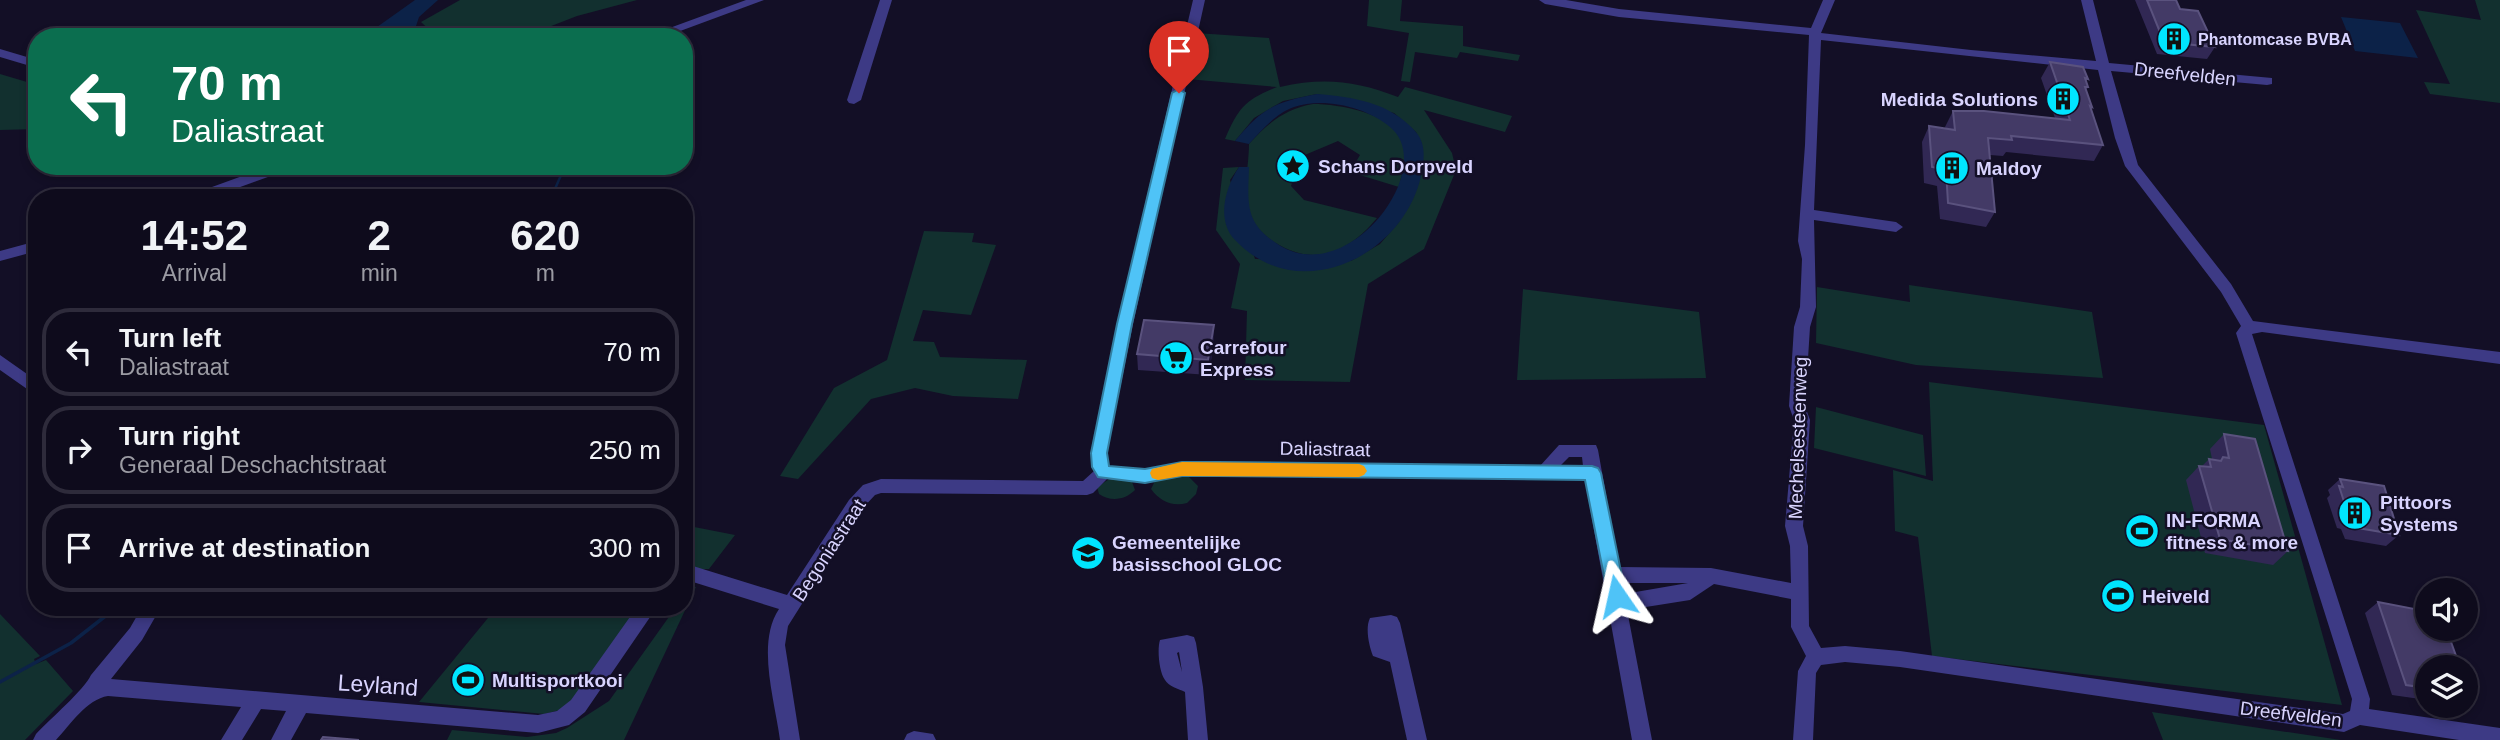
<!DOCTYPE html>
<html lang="en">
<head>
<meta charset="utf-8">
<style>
  body { margin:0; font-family:Arial,sans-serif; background:#1c1929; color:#f1f3f6; height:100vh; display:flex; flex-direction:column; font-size:26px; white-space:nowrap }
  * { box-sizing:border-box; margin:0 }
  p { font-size:23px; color:#9b9ba3 }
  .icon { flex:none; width:38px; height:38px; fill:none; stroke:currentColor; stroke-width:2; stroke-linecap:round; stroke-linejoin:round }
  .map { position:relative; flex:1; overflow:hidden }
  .drawer { position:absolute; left:28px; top:189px; width:665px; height:427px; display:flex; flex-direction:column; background:#0e0b1c; border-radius:28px; box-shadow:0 4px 10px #0003,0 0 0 2px #2e2b3b }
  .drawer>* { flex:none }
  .hud { position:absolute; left:28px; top:28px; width:665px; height:147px; border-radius:28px; box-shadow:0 4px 10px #0003,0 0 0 2px #2e2b3b; background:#0b6e4f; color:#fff; overflow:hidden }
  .controls { position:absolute; left:2415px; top:578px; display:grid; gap:14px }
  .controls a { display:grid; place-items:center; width:63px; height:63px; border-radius:50%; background:#0e0b1c; box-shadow:0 4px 10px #0003,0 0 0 2px #2e2b3b; font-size:35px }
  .pin { position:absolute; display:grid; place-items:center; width:60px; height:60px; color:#fff; margin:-72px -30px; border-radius:50% 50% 50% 0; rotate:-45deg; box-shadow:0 0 7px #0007 }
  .pin .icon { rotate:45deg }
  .me { position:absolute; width:77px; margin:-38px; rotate:349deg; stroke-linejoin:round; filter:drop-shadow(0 0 5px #0008) }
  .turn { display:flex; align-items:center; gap:24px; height:147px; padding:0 28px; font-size:32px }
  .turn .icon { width:91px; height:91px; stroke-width:2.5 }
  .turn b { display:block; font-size:49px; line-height:60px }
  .eta { display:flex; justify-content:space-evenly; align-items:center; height:119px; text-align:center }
  .eta b { font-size:42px; font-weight:800; line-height:49px }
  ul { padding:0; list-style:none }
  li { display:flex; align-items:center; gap:21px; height:88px; margin:0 14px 10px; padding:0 14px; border:4px solid #2e2b3b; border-radius:28px }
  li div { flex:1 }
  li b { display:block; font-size:26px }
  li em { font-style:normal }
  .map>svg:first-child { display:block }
</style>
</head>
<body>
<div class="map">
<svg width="2500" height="740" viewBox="0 0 2500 740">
  <rect width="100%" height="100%" fill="#130f26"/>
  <path fill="#12302f" d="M460,0H637L577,16L523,37H437L421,22Z
    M1369,0H1402L1400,21L1463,26V46L1520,55L1518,61L1460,52L1457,58L1415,52L1410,82L1401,81L1409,33L1367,26Z
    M2475,0H2500V103L2430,94L2424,82L2450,84L2416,10L2481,20Z
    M1196,33L1269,38L1280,87C1324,77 1356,81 1398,97L1405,87L1512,116L1505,132L1424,110L1452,153L1456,170L1424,249L1368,284L1350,382L1245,380L1247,311L1231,308L1240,264L1216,230L1223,168L1239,167L1230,180L1255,259L1351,261L1380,244L1399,222L1422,144L1416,132L1394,113L1317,94L1283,101L1254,118L1235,141L1225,139C1239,107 1245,100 1277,87L1187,79Z
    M0,74L37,85V129L0,130Z
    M1313,104C1339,104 1394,113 1403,143C1408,157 1402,173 1399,187L1350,172L1360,155L1338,141L1300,157L1291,186L1304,200L1377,218C1349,252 1315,268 1274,242C1262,234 1252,224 1248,209C1243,190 1249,164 1249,144C1268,123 1285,109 1313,104Z
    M924,231L974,233L972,242L996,245L971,315L923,310L913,341L934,342L940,357L1027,360L1018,399L953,396L915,388L871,399L798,479L780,476L834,388L887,360Z
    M1909,285L2092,312L2103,378L1916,365L1816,343L1817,287L1910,302Z
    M1523,289L1699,312L1706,378L1517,380Z
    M1929,382L2264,425L2342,705L1932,656L1918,537L1895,531L1893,470L1933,481Z
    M1816,407L1923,435L1926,476L1814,448Z
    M1187,475L1198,486L1196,494L1187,503C1172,507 1160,501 1151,489L1155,481Z
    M1111,478L1132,482L1135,490C1125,500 1111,502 1099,494L1097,487Z
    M684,525L735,535L709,569H684Z
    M690,587H696L624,740H447L452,730L527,737L556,733L567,728L609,701L676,607H684V596Z
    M497,607H639L576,698L560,710L544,714L419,702Z
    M0,614L40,656L34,659L36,664L46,660L73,691L25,740H0Z
    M2152,712L2341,740H2163Z"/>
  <path fill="#0c2248" d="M415,0H438L419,17L415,29L424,37H363Z
    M2341,17L2400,23L2418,58L2355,51Z
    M1317,94C1353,97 1389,102 1415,131C1427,144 1424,160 1421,176C1403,257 1298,307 1235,240C1216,220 1225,188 1239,167H1249C1248,204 1244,223 1279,245C1349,289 1439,167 1390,127C1366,107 1324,97 1294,107C1276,113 1261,131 1249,144L1235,141C1262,108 1275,102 1317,94Z"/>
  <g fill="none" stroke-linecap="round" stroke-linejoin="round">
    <path stroke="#0c2248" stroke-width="2.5" d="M551,198L565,166"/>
    <path stroke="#0c2248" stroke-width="3.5" d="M0,682L71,643L117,607"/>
    <path fill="#3d3a85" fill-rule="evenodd" d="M746,0H764L664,37H645Z
      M880,0H892L861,100L854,104L849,103L847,100Z
      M1193,0H1205L1133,324L1107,453L1109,466L1145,469L1183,462L1540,466L1559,445H1596L1598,450L1619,567L1711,568L1791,583L1790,546L1785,526L1794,420L1789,406L1794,327L1800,307L1802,259L1798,241L1805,145L1809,35L1619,17L1545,4L1539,0H1566L1619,9L1811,28L1823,0H1835L1821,33L1971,50L2096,61L2081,0H2093L2109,63L2272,78V84L2267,85L2111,71L2138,165L2231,284L2253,321L2500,352V364L2262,332L2252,334L2370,699L2369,709L2500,728V740H2459L2360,725L2344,732L1900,667L1845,662L1821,665L1816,673L1813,740H1793L1798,671L1806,656L1791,627V599L1714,584L1690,600L1627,610L1652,740H1632L1585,480L1235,476H1183L1145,483L1107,479L1093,493L1087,495L881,493L875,495L861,510L788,626L785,645L800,740H780C775,701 756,643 779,609L693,582L684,584V568L693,566L787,595L849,500L863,485L881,479L1083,481L1094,471L1091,453L1117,324ZM1821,40L2098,70L2115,138L2125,166L2221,292L2241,326L2236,333L2352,699L2350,711L2343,714L1900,651L1845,646L1821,648L1809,626L1808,546L1803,526L1810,420L1805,406L1810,327L1816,307L1814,220L1896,232L1903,227L1896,222L1814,210ZM1569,457H1582L1583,466H1560ZM1621,583H1688L1624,594Z
      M0,49L37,60V68L0,57Z
      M270,166H292L290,169L210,198H188L190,195Z
      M37,241V251L0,261V251Z
      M0,355L37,381V396L0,370Z
      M142,607H161L142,640L111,679L538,715L557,711L571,700L637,607H657L585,712L569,725L538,733L306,713L291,740H271L286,711L261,709L242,740H221L241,707L108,696C87,699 70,725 56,740H33L36,734C50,719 84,690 91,675L130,628Z
      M1391,615L1397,617L1400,623L1427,740H1407L1390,662L1373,656C1369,646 1365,628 1370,618Z
      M1187,635L1194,637L1196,643L1203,687L1208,740H1188L1185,692C1179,689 1168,686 1165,680C1159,672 1157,649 1160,640ZM1179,652L1182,672L1177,653Z
      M914,731L933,734L936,740H904L907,734Z"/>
  </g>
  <path fill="#312854" d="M2135,0H2176L2180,9L2215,47L2207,59L2157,54Z
    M2050,62L2088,79L2086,81L2088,87L2086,91L2092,107L2091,109L2103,145L2094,161L2006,152L2003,156L1990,155L1995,212L1986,227L1940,219L1937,186L1924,183L1922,142L1929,126L1946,129L1945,127L1953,111L2055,118L2041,78Z
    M1214,325V340L1209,375L1138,370L1137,354Z
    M2224,434L2288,551L2273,565L2205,553L2186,480L2199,466H2202L2209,459H2212L2210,449Z
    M2340,479L2399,535L2386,546L2345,539L2341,529L2337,528L2327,498L2330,495L2328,490Z
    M2378,602L2427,667V700L2392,695L2365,613Z"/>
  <path fill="#1d163a" d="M1214,325V340L1209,375L1208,360Z"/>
  <path fill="#433a66" stroke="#5a527e" stroke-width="2" d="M2147,0H2176L2180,9L2198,11L2215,47L2164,42Z
    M2050,62L2083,67L2088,79L2085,78L2088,87H2085L2092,107L2090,106L2103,145L2011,136L2012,140L1988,138L1995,212L1948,203L1946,170L1932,167L1929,126L1955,130L1953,111H1984L2070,120Z
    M1144,320L1214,325L1208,360L1137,354Z
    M2224,434L2255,439L2288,551L2220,539L2199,466L2211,467L2209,459L2221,461L2223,457L2229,458Z
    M2340,479L2384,486L2399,535L2358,528L2353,518L2349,517L2339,486L2343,487Z
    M2378,602L2425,611L2427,617V628H2446L2460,667H2427V688L2406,685Z
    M323,737L359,740H321Z"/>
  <path fill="#4fc3f7" stroke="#337fa1" stroke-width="2" d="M1179,89L1185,93L1132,324L1107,453L1109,466L1145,469L1182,462H1217L1592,466L1598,468L1601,473L1626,596L1623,602L1617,604L1610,602L1608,596L1585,480L1217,476H1182L1145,483L1098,477L1092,467L1091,453L1117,324L1172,93Z"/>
  <path fill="#f59e0b" d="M1182,462L1359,464L1364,466L1367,471L1364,475L1359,477L1182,476L1158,480L1152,478L1150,473L1152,469Z"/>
  <defs>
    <g id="building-disc" transform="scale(1.75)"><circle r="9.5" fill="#00e5ff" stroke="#130f26"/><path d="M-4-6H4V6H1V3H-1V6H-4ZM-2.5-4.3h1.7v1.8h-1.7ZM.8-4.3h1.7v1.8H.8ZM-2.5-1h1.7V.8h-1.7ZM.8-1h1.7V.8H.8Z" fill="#111"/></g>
    <g id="sight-disc" transform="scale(1.75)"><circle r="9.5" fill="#00e5ff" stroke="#130f26"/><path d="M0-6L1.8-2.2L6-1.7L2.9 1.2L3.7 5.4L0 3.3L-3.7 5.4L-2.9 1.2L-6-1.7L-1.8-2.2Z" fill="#111"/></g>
    <g id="supermarket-disc" transform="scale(1.75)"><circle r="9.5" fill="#00e5ff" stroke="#130f26"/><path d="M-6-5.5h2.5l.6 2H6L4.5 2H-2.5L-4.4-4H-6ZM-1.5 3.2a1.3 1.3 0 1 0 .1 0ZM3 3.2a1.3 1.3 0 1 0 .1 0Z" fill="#111"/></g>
    <g id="stadium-disc" transform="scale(1.75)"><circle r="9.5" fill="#00e5ff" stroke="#130f26"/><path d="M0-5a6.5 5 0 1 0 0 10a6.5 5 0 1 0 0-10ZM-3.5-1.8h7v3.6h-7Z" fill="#111"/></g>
    <g id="school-disc" transform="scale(1.75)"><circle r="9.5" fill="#00e5ff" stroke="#130f26"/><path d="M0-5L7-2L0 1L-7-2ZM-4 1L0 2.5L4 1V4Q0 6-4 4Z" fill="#111"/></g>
  </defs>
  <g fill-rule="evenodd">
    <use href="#building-disc" x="2174" y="39"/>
    <use href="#building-disc" x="2063" y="99"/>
    <use href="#sight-disc" x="1293" y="166"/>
    <use href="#building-disc" x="1952" y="168"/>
    <use href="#supermarket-disc" x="1176" y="358"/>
    <use href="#building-disc" x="2355" y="513"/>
    <use href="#stadium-disc" x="2142" y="531"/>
    <use href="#school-disc" x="1088" y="553"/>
    <use href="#stadium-disc" x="2118" y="596"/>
    <use href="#stadium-disc" x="468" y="680"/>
  </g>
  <g text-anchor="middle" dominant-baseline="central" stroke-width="5" stroke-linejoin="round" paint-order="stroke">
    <g font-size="16" font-weight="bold" fill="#d9d4ff" stroke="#130f26" text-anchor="start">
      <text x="2198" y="39">Phantomcase BVBA</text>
    </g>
    <g font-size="19" fill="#d9d4ff" stroke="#130f26">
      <text transform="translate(2185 74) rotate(6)">Dreefvelden</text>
      <text transform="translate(1798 438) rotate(-88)">Mechelsesteenweg</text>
      <text transform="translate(1325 449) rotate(1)">Daliastraat</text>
      <text transform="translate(829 550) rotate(-57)">Begoniastraat</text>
      <text transform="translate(2291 714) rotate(7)">Dreefvelden</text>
    </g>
    <g font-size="19" font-weight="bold" fill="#d9d4ff" stroke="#130f26" text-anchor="start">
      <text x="2038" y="99" text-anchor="end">Medida Solutions</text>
      <text x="1318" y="166">Schans Dorpveld</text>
      <text x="1976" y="168">Maldoy</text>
      <text x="1200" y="347">Carrefour<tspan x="1200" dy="22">Express</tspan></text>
      <text x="2380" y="502">Pittoors<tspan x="2380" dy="22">Systems</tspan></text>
      <text x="2166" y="520">IN-FORMA<tspan x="2166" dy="22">fitness &amp; more</tspan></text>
      <text x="1112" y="542">Gemeentelijke<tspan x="1112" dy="22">basisschool GLOC</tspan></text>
      <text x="2142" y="596">Heiveld</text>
      <text x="492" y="680">Multisportkooi</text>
    </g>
    <g font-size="23" fill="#d9d4ff" stroke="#130f26">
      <text transform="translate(378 685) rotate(4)">Leyland</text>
    </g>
  </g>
</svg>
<div class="controls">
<a><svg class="icon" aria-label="sound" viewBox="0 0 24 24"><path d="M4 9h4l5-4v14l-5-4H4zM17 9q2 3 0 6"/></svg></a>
<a><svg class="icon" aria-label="layers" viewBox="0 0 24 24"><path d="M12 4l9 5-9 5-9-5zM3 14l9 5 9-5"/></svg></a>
</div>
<div class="pin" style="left:1179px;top:93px;background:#d93025"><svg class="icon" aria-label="arrive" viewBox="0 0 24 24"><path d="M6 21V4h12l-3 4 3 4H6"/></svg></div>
<svg class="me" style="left:1617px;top:596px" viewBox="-20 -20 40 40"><path d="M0-17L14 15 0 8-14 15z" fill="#4fc3f7" stroke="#fff" stroke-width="4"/></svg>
<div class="hud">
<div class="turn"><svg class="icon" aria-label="left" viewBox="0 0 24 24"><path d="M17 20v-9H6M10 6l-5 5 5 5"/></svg><div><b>70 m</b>Daliastraat</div></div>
</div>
<section class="drawer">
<div class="eta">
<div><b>14:52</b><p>Arrival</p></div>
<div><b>2</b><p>min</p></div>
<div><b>620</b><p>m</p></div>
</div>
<ul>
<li><svg class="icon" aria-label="left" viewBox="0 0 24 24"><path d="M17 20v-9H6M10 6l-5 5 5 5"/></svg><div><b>Turn left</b><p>Daliastraat</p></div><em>70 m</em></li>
<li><svg class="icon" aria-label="right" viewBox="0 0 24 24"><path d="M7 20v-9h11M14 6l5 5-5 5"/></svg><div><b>Turn right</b><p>Generaal Deschachtstraat</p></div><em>250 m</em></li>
<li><svg class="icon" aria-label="arrive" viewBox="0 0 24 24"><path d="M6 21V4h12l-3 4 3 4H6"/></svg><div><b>Arrive at destination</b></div><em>300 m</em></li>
</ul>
</section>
</div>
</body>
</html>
